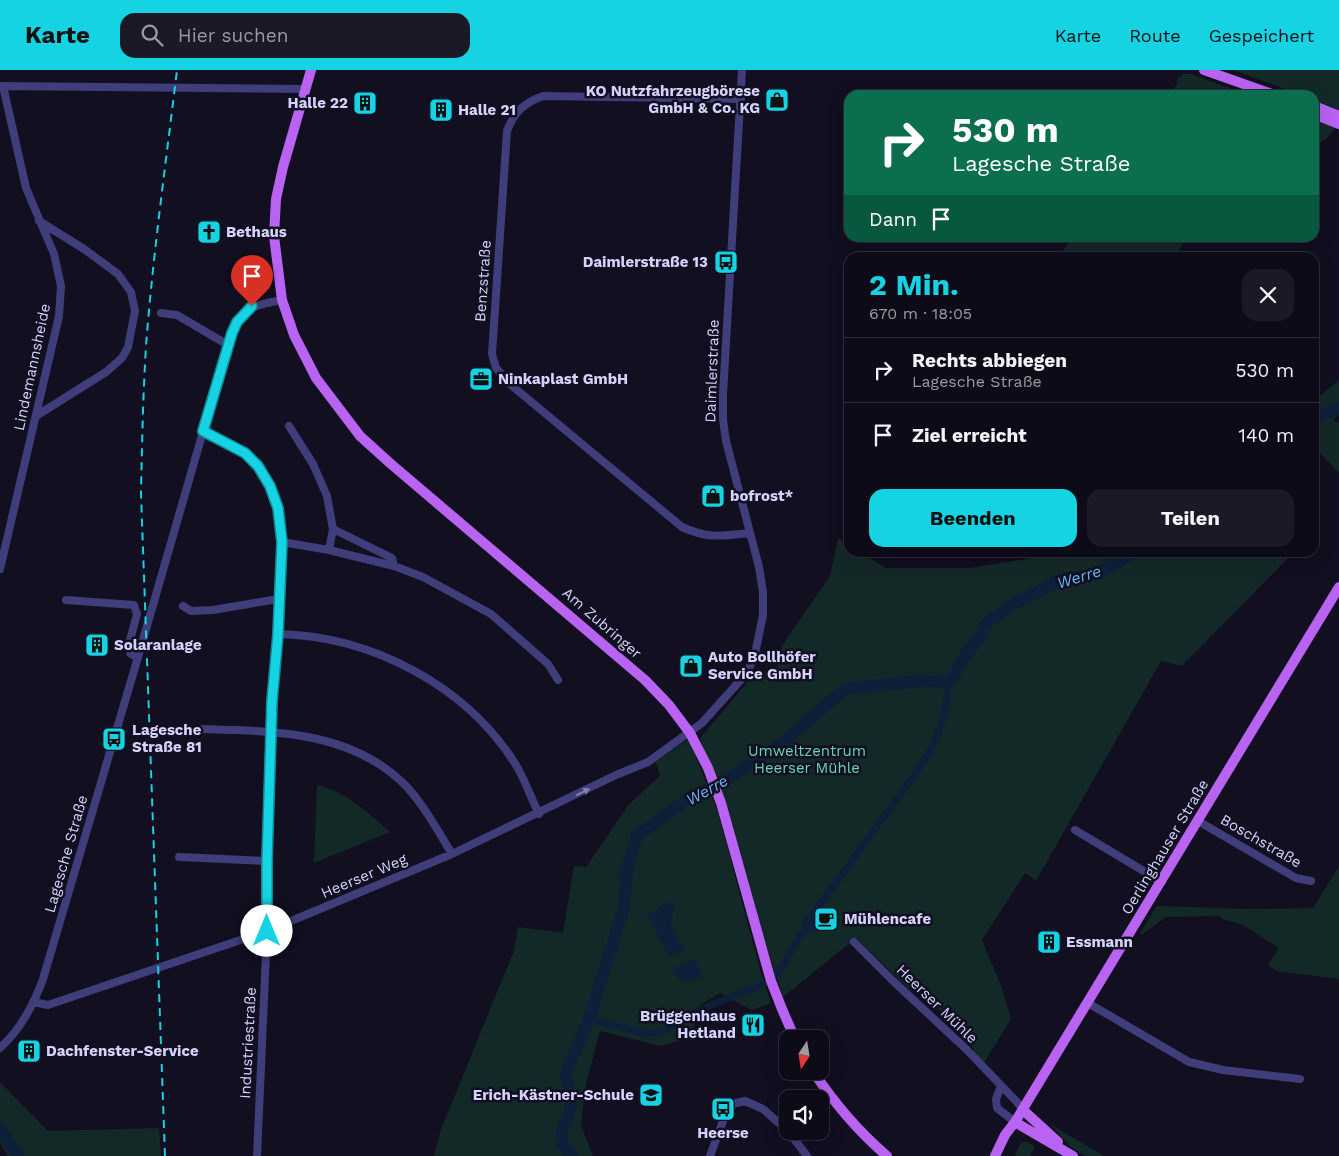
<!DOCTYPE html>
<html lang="de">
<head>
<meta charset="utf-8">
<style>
  body { margin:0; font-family:"Work Sans",sans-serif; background:#1b1925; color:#f1f3f6; height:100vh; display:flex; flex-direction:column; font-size:19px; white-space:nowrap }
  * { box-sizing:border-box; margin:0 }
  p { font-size:16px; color:#9a9ba2 }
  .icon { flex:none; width:28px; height:28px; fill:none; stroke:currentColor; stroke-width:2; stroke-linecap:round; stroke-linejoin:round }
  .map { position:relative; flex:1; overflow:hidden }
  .drawer { position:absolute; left:844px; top:182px; width:475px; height:305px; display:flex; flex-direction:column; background:#0d0b18; border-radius:15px; box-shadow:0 5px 20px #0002,0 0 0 1px #2d2b37 }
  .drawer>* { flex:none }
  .guide { position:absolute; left:844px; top:20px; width:475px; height:152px; border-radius:15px; box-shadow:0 5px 20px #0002,0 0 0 1px #2d2b37; background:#0b6e4f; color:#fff; overflow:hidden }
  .needle { width:32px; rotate:192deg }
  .tools { position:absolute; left:779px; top:960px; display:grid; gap:10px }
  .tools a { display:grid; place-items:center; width:50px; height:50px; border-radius:10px; background:#0d0b18; box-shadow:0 5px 20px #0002,0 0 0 1px #2d2b37; font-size:25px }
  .pin { position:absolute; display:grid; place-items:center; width:42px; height:42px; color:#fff; margin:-51px -21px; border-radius:50% 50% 50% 0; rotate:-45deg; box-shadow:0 0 5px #0007 }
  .pin .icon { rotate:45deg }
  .me { position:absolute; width:55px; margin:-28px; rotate:0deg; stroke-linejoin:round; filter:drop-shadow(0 0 4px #0008) }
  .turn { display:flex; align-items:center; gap:18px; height:105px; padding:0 25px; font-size:22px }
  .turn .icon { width:65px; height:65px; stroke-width:2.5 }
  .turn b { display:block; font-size:35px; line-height:42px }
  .then { display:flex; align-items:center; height:48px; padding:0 25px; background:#0003; gap:10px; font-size:19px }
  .round { display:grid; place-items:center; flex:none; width:52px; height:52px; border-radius:15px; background:#1b1925 }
  .summary { display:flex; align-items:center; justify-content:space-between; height:85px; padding:0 25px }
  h1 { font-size:30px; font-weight:700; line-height:38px; color:#15d3e3 }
  .cta { display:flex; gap:10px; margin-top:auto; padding:10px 25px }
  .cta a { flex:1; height:58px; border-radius:15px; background:#15d3e3; color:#111; font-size:20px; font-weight:700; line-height:58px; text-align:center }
  .cta a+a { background:#1b1925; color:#f1f3f6 }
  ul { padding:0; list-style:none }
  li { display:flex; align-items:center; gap:15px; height:65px; padding:0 25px; border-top:1px solid #2d2b37 }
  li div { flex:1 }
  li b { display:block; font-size:19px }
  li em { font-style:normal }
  header { display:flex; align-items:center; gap:30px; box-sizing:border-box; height:70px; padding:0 25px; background:#15d3e3; color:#111 }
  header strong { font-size:24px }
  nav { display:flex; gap:28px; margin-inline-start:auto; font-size:18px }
  .search { width:350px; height:45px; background:#1b1925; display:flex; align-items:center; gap:12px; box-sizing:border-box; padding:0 18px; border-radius:15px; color:#9a9ba2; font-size:19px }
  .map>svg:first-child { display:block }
</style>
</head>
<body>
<header>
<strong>Karte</strong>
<div class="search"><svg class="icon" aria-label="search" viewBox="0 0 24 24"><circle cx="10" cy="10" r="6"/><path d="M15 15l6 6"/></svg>Hier suchen</div>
<nav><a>Karte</a><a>Route</a><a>Gespeichert</a></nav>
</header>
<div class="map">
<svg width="1339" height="1086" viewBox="0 0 1339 1086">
  <rect width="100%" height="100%" fill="#110f20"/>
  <path fill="#132928" d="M1233,0H1339V40L1314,30V25H1301Z
    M1184,4H1191L1248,25H1169L1178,13L1176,10Z
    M1314,49L1335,58L1326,69L1314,76Z
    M1072,168H1187L1174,187H1058Z
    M1339,310V344L1333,350L1339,353V403L1314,377V328L1321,325Z
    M838,468L849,475V482L861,483L886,498H970L1039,487L1051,482L1292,484L1182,596L1161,591L1036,811L1025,803L982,870L1002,918L1011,949L984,993L973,982L974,979L951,956L953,954L916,918L911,921L856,868L783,927L700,668L752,607L778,597L781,577L830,506Z
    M689,669L718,742L761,903L771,933L752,940L720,923L700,935L691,967L661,976L600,961L586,1013L581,1055L593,1086H434L441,1059L514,881L518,857L563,863L574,796L586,797L629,734L660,706L656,691Z
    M317,715C346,722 368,742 390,762L314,793Z
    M1339,796V909L1276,901L1268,895L1279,878L1243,855L1222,849L1220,846L1166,847L1143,864H1139L1157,836L1249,839L1313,838Z
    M0,1012L48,1061L159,1058L161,1086H8L0,1073Z
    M1050,1054L1104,1086H1085L1070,1076Z
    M1025,1071L1035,1076L1030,1086H1015L1020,1074Z"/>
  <path fill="#0e1f3a" d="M664,832L675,835L671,854L684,880L669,887L647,845L659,839Z
    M816,837L819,839L814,848L818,852L814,863H808L802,852L804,845H810Z
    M694,888L703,906L695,910H679L673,899Z"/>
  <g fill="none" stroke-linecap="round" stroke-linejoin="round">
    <path stroke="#0e1f3a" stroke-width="7" d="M777,905L816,840L918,700C937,671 947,648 948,612
      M589,949L643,963H660L704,938L764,914"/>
    <path stroke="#0e1f3a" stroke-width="12" d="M1314,348L1339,338
      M0,1059L18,1086
      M572,1086L563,1075L561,1064L571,1036L566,1003L589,949L624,837L627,798L637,766L685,731L736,704L785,671L840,623L850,618L923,611L948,612L954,606L966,584L980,568L987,553L1012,535L1063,509L1097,504L1135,482"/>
    <path stroke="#3f3e7a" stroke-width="8" d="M0,16L306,19
      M741,29L543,26C524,33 514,42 507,61L492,284L496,298L511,315L682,457C708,469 722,466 750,463
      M161,243L177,245L228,275
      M36,346L106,302L122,288L128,277L135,241L131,222L118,204L84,179L39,151
      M289,356L313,394L327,426L333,459
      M203,361L245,383L259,396L275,428L278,438L282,472L278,564L272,631L267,791V861L257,1086
      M282,472L329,480L394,496L423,507L491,544L548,594L558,610
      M329,480L333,459L392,488L394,496
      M0,499L59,246L61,216L54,184L26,118L3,16
      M66,530L134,535L137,544L130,570V583L138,588
      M183,536L191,541L213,540L272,530L279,531
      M278,564C371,566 466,615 516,695C525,710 531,728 539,744
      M189,662L198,659C272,661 352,660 407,717C425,737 438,761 452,784
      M1198,751L1296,808L1311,811
      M1075,760L1162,812
      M179,787L267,791
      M854,872L892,910L965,978L1017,1032L1023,1040
      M33,932L48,935L267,861L452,784L616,705L648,692L702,653L747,603L755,584L763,545V522L759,497L726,371L723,350V324L742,0
      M1088,933L1189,992L1223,1000L1300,1009
      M0,978C20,960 34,934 43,909L136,594L228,275C242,240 244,237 282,230
      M1001,1016L996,1029L997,1038L1015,1052
      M788,1061L807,1086
      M710,1086L723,1051L732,1034L745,1031L763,1039L788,1061"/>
    <path stroke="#b863f1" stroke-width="10" d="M311,0L283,97L276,129L274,166L282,230L294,265L316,308L360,366L391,394L645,610L669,635L690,663L708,698L721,733L771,911L782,939L795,969
      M1204,0L1275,25
      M1314,36L1339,46
      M1314,44L1339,54
      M813,1001C834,1033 858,1061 887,1086
      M1023,1040L1058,1072
      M1015,1052L1073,1086
      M995,1086L1005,1065L1015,1052L1339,517"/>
    <path stroke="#15d3e3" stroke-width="2" stroke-dasharray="8 6" stroke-linecap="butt" d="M165,1086L141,424C142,374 143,325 146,276C153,184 166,92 177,0"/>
  </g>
  <defs><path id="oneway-solid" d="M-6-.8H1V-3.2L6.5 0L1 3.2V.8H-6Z" transform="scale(1.25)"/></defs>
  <use fill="#8281b4" href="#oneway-solid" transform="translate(583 722) rotate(-26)"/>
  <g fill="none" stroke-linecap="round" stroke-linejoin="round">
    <g stroke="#0e8994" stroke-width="12">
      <path id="route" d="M252,236L237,252L232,263L203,361L245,383L258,396L270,416L278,438L282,472L278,564L272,631L267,791V861"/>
    </g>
    <use href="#route" stroke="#15d3e3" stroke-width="9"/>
  </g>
  <defs>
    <g id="shop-square" transform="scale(1.25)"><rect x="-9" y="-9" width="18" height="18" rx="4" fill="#15d3e3" stroke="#110f20"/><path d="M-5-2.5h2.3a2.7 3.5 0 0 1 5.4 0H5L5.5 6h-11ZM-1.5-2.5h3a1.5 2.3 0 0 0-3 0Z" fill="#111"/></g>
    <g id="building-square" transform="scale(1.25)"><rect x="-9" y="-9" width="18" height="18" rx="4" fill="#15d3e3" stroke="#110f20"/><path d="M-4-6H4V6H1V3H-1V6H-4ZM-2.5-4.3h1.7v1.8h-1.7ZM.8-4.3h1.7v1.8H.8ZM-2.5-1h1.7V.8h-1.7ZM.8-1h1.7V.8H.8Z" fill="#111"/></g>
    <g id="church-square" transform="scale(1.25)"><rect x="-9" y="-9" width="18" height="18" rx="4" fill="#15d3e3" stroke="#110f20"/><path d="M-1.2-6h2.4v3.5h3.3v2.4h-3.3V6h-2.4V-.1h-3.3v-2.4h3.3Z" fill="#111"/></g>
    <g id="bus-square" transform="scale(1.25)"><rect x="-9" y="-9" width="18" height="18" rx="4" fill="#15d3e3" stroke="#110f20"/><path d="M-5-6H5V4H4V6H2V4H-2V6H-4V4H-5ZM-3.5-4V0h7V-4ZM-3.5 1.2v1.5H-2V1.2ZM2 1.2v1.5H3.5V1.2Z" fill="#111"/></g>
    <g id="office-square" transform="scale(1.25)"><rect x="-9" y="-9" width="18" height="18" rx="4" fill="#15d3e3" stroke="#110f20"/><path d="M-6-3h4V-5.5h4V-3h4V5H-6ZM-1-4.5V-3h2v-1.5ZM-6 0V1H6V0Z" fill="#111"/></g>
    <g id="cafe-square" transform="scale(1.25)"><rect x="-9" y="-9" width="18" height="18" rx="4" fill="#15d3e3" stroke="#110f20"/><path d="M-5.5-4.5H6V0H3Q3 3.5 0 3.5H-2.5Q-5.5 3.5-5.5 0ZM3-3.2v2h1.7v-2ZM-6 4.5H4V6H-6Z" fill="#111"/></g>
    <g id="restaurant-square" transform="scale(1.25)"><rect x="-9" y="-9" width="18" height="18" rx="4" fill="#15d3e3" stroke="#110f20"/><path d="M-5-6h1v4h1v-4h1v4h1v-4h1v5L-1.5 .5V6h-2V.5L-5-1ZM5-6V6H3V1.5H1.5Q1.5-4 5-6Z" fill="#111"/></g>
    <g id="school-square" transform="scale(1.25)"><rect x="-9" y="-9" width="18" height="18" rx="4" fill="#15d3e3" stroke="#110f20"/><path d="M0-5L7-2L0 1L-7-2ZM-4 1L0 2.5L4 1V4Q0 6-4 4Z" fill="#111"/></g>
  </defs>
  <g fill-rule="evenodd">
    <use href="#shop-square" x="777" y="30"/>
    <use href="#building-square" x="365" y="33"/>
    <use href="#building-square" x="441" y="40"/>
    <use href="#church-square" x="209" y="162"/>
    <use href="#bus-square" x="726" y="192"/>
    <use href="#office-square" x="481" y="309"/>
    <use href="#shop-square" x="713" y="426"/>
    <use href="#building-square" x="97" y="575"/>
    <use href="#shop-square" x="691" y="596"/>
    <use href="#bus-square" x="114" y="669"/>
    <use href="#cafe-square" x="826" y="849"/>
    <use href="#building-square" x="1049" y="872"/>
    <use href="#restaurant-square" x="753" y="955"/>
    <use href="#building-square" x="29" y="981"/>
    <use href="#school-square" x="651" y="1025"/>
    <use href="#bus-square" x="723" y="1039"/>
  </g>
  <g text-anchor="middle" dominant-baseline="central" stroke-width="5" stroke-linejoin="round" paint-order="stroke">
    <g font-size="15" font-weight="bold" fill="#d5d2fb" stroke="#110f20" text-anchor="start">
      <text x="760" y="21" text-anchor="end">KO Nutzfahrzeugbörese<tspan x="760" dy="17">GmbH &amp; Co. KG</tspan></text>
      <text x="348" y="33" text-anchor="end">Halle 22</text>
      <text x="458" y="40">Halle 21</text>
      <text x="226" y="162">Bethaus</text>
      <text x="708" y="192" text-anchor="end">Daimlerstraße 13</text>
      <text x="498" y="309">Ninkaplast GmbH</text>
      <text x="730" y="426">bofrost*</text>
      <text x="114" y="575">Solaranlage</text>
      <text x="708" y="587">Auto Bollhöfer<tspan x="708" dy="17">Service GmbH</tspan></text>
      <text x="132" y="660">Lagesche<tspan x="132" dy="17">Straße 81</tspan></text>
      <text x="844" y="849">Mühlencafe</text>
      <text x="1066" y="872">Essmann</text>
      <text x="736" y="946" text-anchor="end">Brüggenhaus<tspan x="736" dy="17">Hetland</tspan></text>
      <text x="46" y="981">Dachfenster-Service</text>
      <text x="634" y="1025" text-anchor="end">Erich-Kästner-Schule</text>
      <text x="723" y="1063" text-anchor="middle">Heerse</text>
    </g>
    <g font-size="15" fill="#d5d2fb" stroke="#110f20">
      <text transform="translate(483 211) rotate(-86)">Benzstraße</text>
      <text transform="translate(32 297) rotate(-78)">Lindemannsheide</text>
      <text transform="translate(712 301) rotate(-88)">Daimlerstraße</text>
      <text transform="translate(602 553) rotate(41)">Am Zubringer</text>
      <text transform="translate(1261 771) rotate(30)">Boschstraße</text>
      <text transform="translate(1165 777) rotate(-59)">Oerlinghauser Straße</text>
      <text transform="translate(66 784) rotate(-74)">Lagesche Straße</text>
      <text transform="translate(364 806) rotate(-23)">Heerser Weg</text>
      <text transform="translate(937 934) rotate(44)">Heerser Mühle</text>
      <text transform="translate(248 973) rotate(-87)">Industriestraße</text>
    </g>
    <g font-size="15" fill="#65d4b5" stroke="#110f20">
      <text x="807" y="681">Umweltzentrum<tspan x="807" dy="17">Heerser Mühle</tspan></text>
    </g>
    <g font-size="16" font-style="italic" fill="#69b5f1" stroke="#110f20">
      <text transform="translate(1079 507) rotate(-17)">Werre</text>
      <text transform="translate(707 720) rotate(-29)">Werre</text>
    </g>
  </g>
</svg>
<div class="tools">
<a><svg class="needle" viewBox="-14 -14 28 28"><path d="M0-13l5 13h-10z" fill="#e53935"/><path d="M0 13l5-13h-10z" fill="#9a9ba2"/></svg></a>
<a><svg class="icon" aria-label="sound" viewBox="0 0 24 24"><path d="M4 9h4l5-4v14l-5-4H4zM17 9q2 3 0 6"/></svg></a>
</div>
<div class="pin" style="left:252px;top:236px;background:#d93025"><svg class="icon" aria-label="arrive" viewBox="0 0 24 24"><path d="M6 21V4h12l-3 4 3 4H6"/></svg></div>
<svg class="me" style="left:267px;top:861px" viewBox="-20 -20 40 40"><circle r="19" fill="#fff"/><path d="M0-13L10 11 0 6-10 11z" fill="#15d3e3"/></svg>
<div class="guide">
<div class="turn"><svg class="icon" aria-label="right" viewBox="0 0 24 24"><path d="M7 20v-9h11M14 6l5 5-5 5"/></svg><div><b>530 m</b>Lagesche Straße</div></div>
<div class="then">Dann<svg class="icon" aria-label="arrive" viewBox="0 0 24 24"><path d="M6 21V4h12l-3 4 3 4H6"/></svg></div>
</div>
<section class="drawer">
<div class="summary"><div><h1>2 Min.</h1><p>670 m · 18:05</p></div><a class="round"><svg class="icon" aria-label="close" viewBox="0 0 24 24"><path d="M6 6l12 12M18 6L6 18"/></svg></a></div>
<ul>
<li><svg class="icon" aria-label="right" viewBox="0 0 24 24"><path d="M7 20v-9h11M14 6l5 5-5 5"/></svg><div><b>Rechts abbiegen</b><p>Lagesche Straße</p></div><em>530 m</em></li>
<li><svg class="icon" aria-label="arrive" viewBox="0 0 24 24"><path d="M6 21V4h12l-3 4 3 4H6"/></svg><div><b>Ziel erreicht</b></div><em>140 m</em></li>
</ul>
<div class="cta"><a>Beenden</a><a>Teilen</a></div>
</section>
</div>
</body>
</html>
